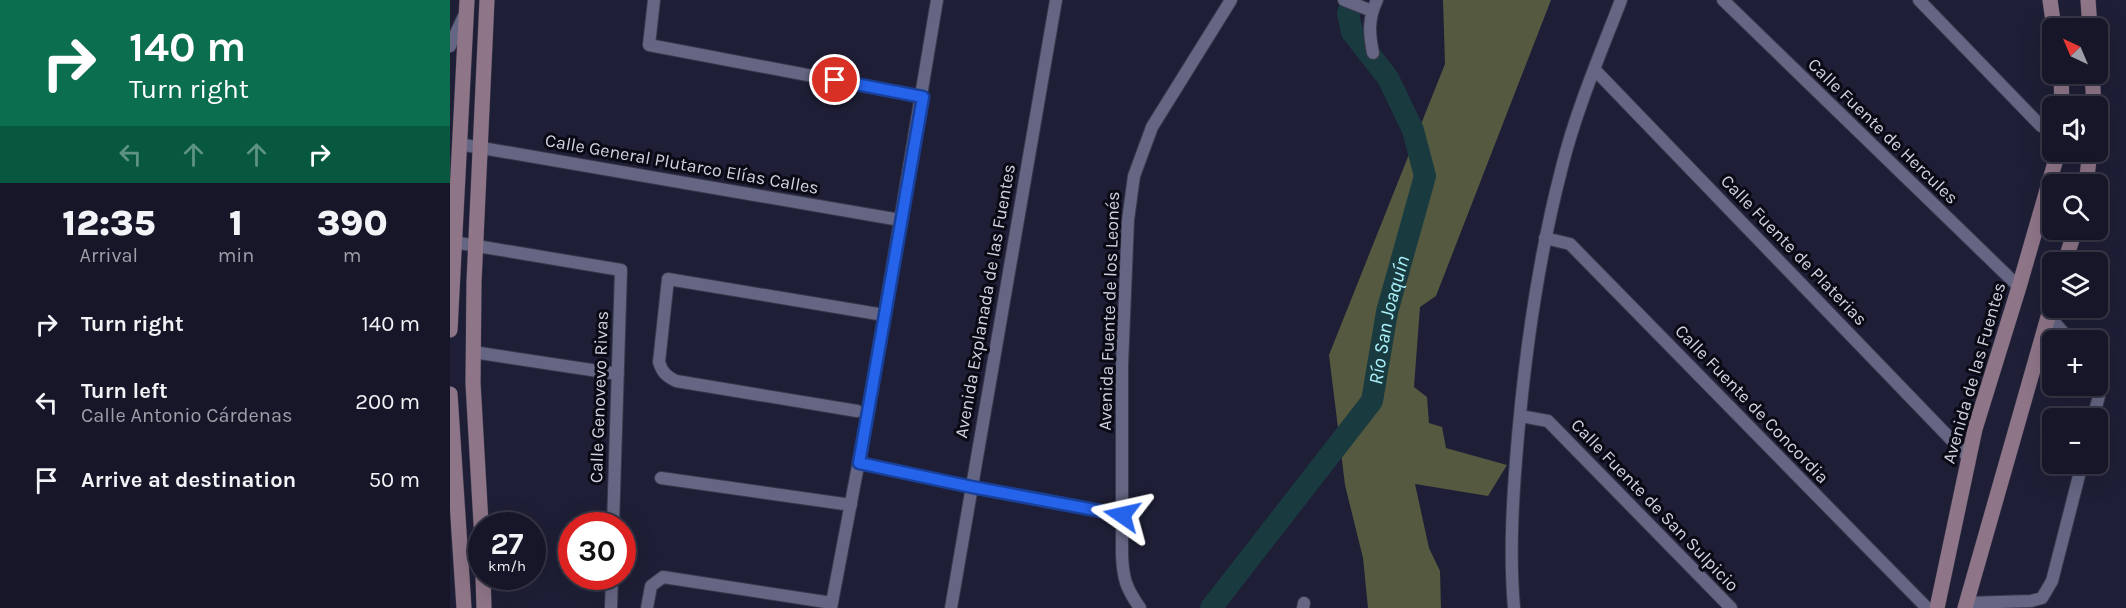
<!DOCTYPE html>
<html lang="en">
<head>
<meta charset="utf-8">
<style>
  body { margin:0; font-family:Karla,sans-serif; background:#1f1f30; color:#f1f3f6; height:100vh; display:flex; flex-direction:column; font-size:22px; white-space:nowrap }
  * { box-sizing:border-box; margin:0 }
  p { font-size:20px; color:#9e9fa8 }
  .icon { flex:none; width:33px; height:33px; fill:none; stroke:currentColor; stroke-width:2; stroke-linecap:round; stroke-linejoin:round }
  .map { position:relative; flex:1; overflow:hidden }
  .details { display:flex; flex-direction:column; background:#161628; width:450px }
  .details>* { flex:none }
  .banner { background:#0b6e4f; color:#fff; overflow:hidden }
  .needle { width:39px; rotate:316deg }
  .tools { position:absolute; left:1592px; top:18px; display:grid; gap:12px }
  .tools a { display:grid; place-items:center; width:66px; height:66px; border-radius:9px; background:#161628; box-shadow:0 6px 24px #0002,0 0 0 2px #353545; font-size:30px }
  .speed { position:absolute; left:18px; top:512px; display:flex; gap:12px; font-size:30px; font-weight:700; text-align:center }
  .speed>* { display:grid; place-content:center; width:78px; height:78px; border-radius:50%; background:#161628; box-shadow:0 6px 24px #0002,0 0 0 2px #353545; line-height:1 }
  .speed small { font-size:15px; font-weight:400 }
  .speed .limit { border:9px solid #d22; background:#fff; color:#111 }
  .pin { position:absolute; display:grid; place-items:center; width:51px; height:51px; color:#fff; margin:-26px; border:3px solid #fff; border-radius:50%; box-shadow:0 2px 6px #0007 }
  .me { position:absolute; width:66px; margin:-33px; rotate:281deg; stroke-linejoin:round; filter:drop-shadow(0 0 4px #0008) }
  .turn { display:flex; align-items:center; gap:21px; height:126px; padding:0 30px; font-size:27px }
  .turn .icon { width:78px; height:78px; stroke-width:2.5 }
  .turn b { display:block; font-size:42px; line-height:51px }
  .lanes { display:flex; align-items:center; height:57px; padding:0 30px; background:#0003; justify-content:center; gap:30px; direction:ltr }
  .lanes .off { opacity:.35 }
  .eta { display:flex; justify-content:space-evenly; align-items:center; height:102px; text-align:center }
  .eta b { font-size:36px; font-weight:800; line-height:42px }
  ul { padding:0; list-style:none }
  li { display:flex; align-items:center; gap:18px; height:78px; padding:0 30px }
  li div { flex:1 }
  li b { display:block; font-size:22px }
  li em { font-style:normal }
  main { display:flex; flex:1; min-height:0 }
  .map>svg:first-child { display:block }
</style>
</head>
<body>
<main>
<section class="details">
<div class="banner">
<div class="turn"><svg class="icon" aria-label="right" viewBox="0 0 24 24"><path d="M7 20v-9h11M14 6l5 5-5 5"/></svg><div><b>140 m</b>Turn right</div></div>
<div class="lanes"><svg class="icon off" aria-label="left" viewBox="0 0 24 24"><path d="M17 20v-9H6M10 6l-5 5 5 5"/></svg><svg class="icon off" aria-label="ahead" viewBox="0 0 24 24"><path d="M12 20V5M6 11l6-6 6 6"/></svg><svg class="icon off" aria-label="ahead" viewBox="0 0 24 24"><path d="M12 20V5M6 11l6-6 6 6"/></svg><svg class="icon" aria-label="right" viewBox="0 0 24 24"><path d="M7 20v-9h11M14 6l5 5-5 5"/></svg></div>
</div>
<div class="eta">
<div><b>12:35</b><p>Arrival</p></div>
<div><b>1</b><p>min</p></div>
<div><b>390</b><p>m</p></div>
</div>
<ul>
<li><svg class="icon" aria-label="right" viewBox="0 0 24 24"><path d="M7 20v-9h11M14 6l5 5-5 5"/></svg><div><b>Turn right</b></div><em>140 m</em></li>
<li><svg class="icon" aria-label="left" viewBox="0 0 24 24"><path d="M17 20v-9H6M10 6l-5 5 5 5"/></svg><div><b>Turn left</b><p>Calle Antonio Cárdenas</p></div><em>200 m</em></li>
<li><svg class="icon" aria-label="arrive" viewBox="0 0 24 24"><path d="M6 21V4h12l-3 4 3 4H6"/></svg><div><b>Arrive at destination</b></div><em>50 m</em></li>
</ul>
</section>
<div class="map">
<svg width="1676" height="608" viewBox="0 0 1676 608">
  <rect width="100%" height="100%" fill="#1e1e36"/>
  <path fill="#54593f" d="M993,0H1101L986,296L970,307L964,387L977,397L979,423L992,427L996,448L1057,465L1038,496L965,484L979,548L990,571L991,608H918L913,558L895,485L879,355L995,64Z"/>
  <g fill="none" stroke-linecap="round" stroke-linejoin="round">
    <path stroke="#193b40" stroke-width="22" id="s1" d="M761,608L922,401L937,312L975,176L963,130L938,78L902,32L898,13L903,0"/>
    <g stroke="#39384c" stroke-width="14">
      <path id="minor" d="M204,0L199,45L473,97
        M894,0L922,11
        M1273,0L1569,287
        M1469,0L1591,126L1602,130
        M0,46L14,16
        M923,53C919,33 918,19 927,0
        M1144,69L1518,457
        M9,144L450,220
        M1095,238L1120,244L1477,608
        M3,242L171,270L163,525
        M1598,315L1620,340
        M23,352L168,374
        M407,411L226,381C216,376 212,372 209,362L218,279L434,315
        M1070,416L1098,421L1281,608
        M1643,418L1649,396L1647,376
        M409,463L522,487L672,515
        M211,478L401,505
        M1517,603L1581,601L1592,598L1602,581L1632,464
        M161,608L162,576
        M197,608L201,586L213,577L382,603
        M381,608L418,413L487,0
        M501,608L606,0
        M690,608C676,588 673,579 672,555V366L678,220L684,176L702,127L781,0
        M853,608L854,603
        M1064,608C1059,551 1063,493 1068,436C1076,345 1089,255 1112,167C1126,110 1150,55 1171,0"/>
    </g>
    <g stroke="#39384c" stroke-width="16">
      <path id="secondary" d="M1600,0L1604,28
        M1638,0L1640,28
        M1611,74L1612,106
        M1642,74L1644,106
        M1636,184L1640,152
        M1615,262L1625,230
        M0,330L17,0
        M0,394L14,608
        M32,541L23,383L24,282L37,0
        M33,576L34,608
        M1487,608L1525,429L1569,287L1608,152
        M1515,608L1602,303"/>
    </g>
    <use href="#minor" stroke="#646683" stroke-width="12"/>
    <use href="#secondary" stroke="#8e7587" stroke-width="15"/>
  </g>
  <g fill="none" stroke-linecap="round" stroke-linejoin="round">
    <g stroke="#184099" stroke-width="15">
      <path id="route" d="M385,80L473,97L409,463L522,487L672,515"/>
    </g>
    <use href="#route" stroke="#2563eb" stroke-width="10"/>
  </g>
  <g text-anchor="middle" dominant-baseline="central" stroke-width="6" stroke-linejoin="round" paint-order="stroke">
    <g font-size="18" fill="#d0d2e2" stroke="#090a14">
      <text transform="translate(1433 131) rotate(44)">Calle Fuente de Hercules</text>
      <text transform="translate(232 164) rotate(10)">Calle General Plutarco Elías Calles</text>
      <text transform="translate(1344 250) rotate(46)">Calle Fuente de Platerias</text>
      <text transform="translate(535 301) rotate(-80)">Avenida Explanada de las Fuentes</text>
      <text transform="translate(659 311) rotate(-88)">Avenida Fuente de los Leonés</text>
      <text transform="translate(1524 373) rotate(-74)">Avenida de las Fuentes</text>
      <text transform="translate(149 397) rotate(-88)">Calle Genovevo Rivas</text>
      <text transform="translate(1302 404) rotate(46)">Calle Fuente de Concordia</text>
      <text transform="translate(1205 505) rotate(46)">Calle Fuente de San Sulpicio</text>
    </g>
    <g font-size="20" font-style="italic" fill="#acf2fc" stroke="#090a14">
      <text stroke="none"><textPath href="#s1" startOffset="345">Río San Joaquín</textPath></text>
    </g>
  </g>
</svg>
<div class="tools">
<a><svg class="needle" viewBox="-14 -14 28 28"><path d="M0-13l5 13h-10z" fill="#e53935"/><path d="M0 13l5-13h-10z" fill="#9e9fa8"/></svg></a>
<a><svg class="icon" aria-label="sound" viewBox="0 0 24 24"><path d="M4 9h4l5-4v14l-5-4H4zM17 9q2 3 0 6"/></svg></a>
<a><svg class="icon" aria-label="search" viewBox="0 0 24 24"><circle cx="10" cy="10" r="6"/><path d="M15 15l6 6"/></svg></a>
<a><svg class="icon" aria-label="layers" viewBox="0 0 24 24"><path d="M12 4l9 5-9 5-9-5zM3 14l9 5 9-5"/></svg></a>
<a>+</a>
<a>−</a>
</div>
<div class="speed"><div>27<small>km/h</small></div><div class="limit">30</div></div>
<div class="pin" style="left:385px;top:80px;background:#d93025"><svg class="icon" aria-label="arrive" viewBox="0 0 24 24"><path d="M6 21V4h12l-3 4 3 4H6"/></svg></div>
<svg class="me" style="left:672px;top:515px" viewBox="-20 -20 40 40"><path d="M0-17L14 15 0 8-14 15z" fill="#2563eb" stroke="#fff" stroke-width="4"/></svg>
</div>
</main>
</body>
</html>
